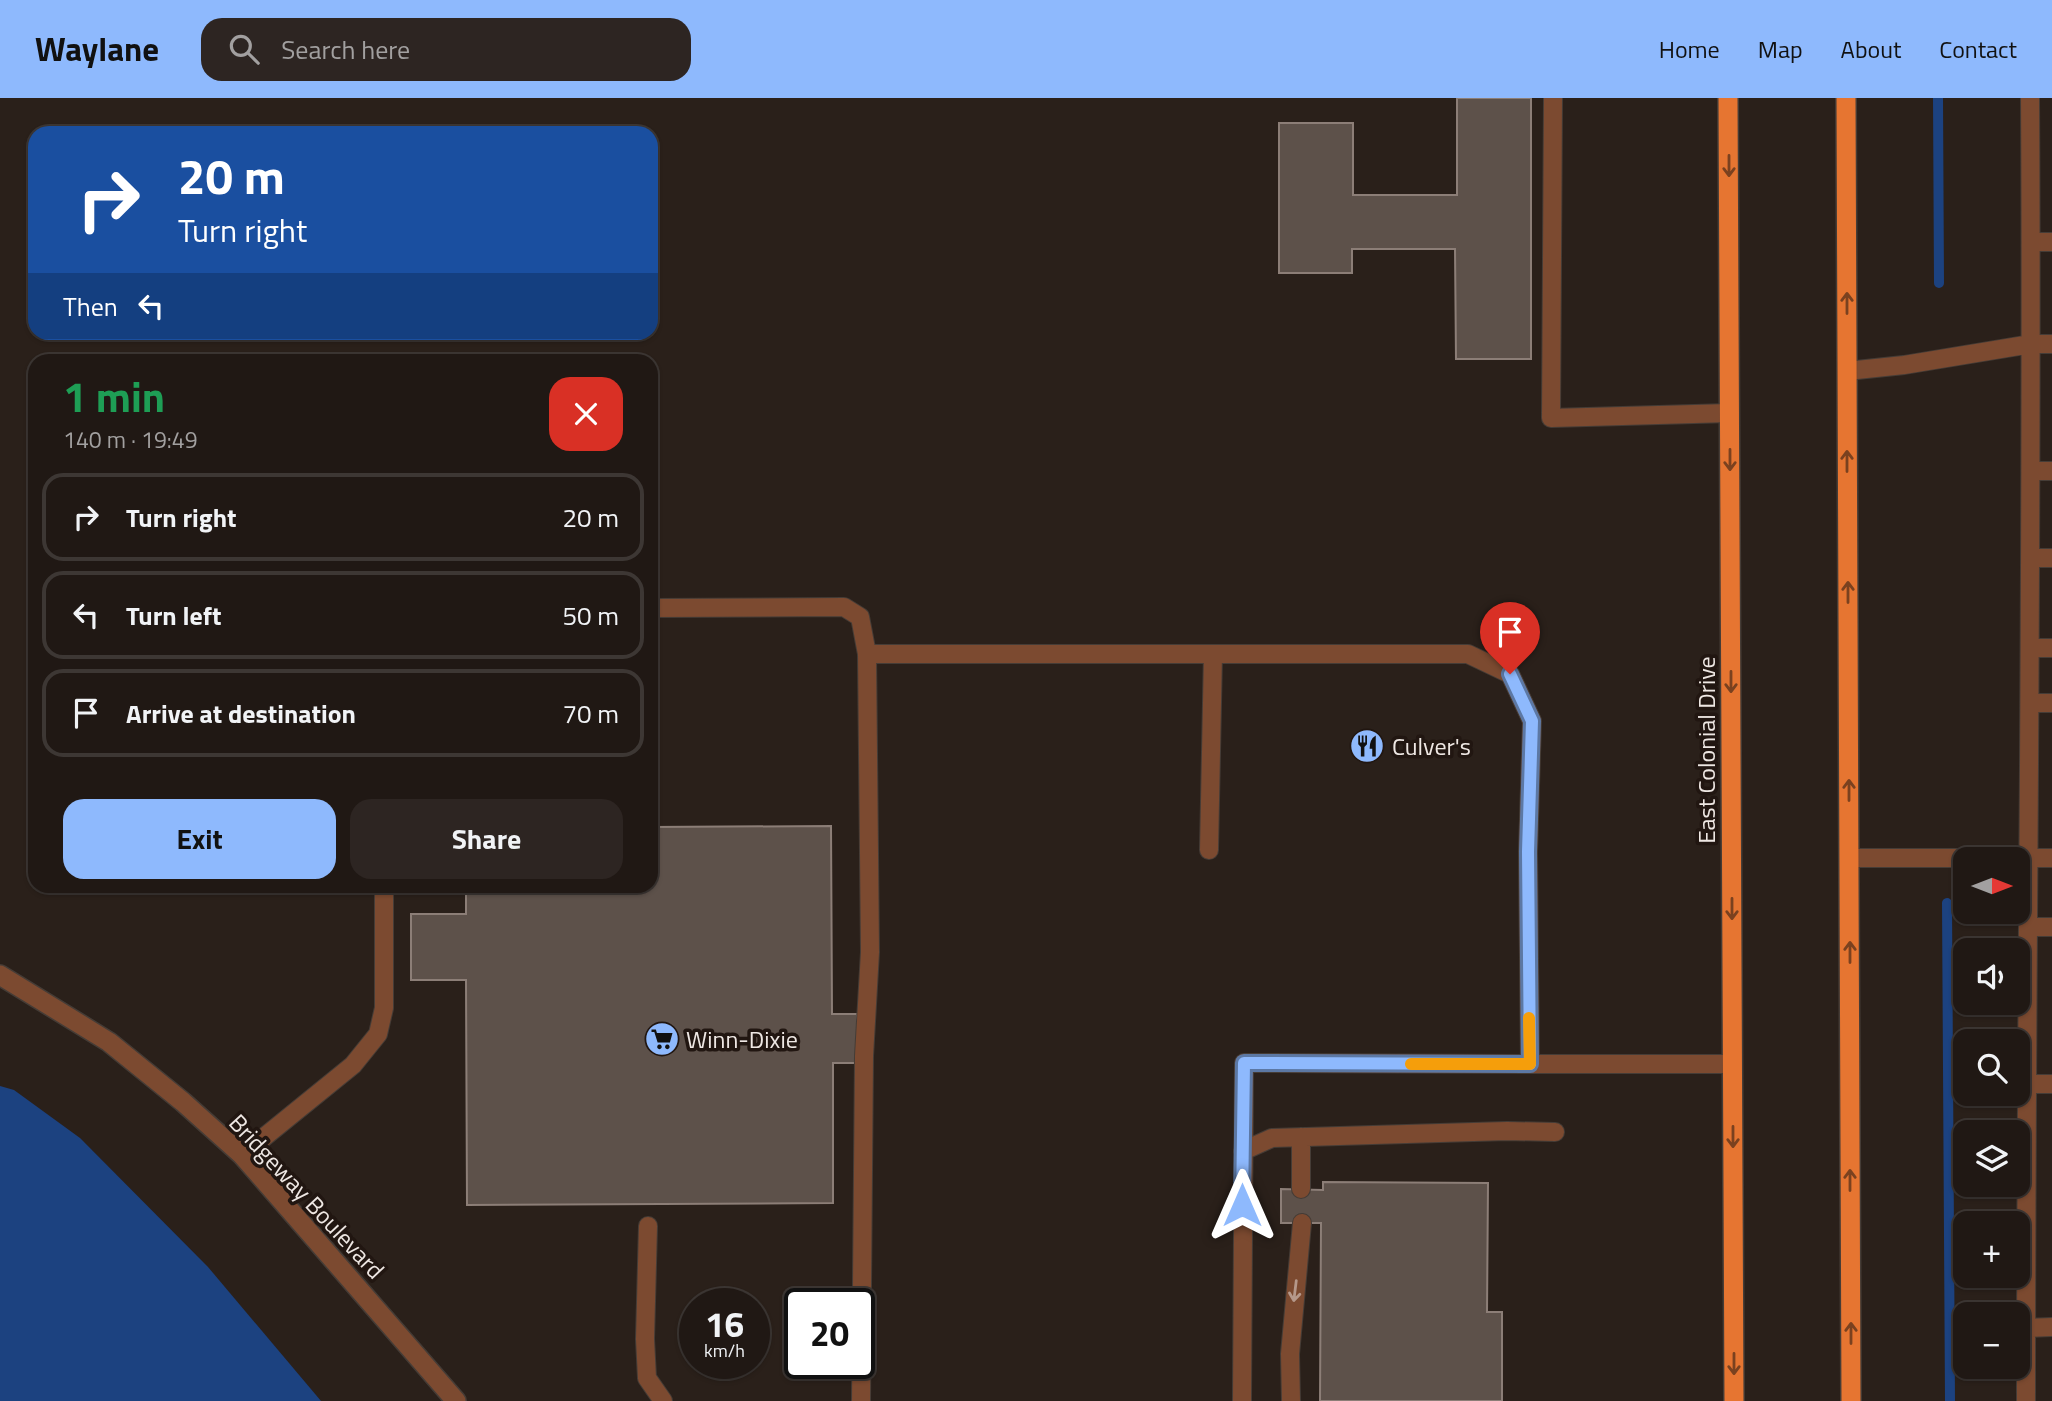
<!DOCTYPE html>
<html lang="en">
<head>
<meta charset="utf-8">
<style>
  body { margin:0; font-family:"Titillium Web",sans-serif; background:#2d2522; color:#f1f3f6; height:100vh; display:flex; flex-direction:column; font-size:26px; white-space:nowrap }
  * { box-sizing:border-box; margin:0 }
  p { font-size:23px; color:#a2a0a0 }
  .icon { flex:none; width:38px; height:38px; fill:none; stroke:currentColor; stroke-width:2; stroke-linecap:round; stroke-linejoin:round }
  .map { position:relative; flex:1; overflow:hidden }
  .drawer { position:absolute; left:28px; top:256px; width:630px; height:539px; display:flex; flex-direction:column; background:#201814; border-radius:21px; box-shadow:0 2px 5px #0004,0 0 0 2px #3d3734 }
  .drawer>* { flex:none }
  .hud { position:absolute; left:28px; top:28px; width:630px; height:214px; border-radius:21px; box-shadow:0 2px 5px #0004,0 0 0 2px #3d3734; background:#1a4fa0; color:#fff; overflow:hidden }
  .needle { width:46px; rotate:90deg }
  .fabs { position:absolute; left:1953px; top:749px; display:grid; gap:14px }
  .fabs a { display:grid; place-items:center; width:77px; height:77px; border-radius:14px; background:#201814; box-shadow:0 2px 5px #0004,0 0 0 2px #3d3734; font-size:35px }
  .speed { position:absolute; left:679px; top:1190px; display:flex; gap:14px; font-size:35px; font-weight:700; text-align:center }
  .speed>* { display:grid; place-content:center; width:91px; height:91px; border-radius:50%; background:#201814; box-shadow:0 2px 5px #0004,0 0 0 2px #3d3734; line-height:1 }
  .speed small { font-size:18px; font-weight:400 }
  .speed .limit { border:4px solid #111; border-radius:10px; background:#fff; color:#111 }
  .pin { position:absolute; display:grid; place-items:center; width:60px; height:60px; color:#fff; margin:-72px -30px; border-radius:50% 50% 50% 0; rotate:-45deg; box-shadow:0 0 7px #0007 }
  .pin .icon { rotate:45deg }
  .me { position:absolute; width:77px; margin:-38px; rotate:0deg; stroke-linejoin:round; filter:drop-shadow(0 0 5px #0008) }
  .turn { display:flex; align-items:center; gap:24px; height:147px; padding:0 35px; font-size:32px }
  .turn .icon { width:91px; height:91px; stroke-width:2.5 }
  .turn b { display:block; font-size:49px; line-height:60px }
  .then { display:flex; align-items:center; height:66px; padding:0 35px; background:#0003; gap:14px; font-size:26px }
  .round { display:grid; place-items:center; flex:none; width:74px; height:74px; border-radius:21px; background:#2d2522 }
  .overview { display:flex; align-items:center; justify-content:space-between; height:119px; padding:0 35px }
  h1 { font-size:42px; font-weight:700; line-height:52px; color:#1e9e55 }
  .primary-button { display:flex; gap:14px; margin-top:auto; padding:14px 35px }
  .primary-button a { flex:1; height:80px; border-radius:21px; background:#8eb9fd; color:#111; font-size:28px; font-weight:700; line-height:80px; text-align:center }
  .primary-button a+a { background:#2d2522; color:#f1f3f6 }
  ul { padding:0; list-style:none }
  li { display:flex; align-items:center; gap:21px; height:88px; margin:0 14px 10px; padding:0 21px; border:4px solid #3d3734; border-radius:21px }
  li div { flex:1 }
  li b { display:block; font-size:26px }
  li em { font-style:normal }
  header { display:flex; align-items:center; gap:42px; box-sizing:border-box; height:98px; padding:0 35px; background:#8eb9fd; color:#111 }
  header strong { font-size:33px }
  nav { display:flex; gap:38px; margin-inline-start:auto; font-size:24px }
  .search { width:490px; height:63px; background:#2d2522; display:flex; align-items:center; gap:18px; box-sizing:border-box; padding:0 24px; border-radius:21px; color:#a2a0a0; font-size:26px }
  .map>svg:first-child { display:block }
</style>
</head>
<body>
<header>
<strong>Waylane</strong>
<div class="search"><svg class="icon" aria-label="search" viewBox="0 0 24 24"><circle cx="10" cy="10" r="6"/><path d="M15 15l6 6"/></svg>Search here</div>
<nav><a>Home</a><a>Map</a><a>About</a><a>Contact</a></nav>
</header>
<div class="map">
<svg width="2052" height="1303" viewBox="0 0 2052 1303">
  <rect width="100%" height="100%" fill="#2a201a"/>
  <path fill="#1c4280" d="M0,988L14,992L80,1040L208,1169L321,1303H0Z"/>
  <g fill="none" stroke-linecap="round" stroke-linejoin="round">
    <path stroke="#1c4280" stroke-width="10" d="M1938,0L1939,185
      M1947,805L1950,1303"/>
  </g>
  <path fill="#5d514a" stroke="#8c7e77" stroke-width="2" d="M1457,0H1531V261H1456L1455,151H1352V175H1279V25H1353V97H1457Z
    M831,728L832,916H857L858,965H833V1105L467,1107L466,882H411V816H466V788H651V729Z
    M1323,1084L1488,1085L1487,1214H1502V1303H1320L1321,1125H1281V1091L1323,1092Z"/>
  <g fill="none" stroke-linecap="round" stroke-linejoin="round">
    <g stroke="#453c36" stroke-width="20">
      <path id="service" d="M1553,0L1551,320L1730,315
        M2031,144H2052
        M1847,273L1904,267L2031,246H2052
        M2031,373H2052
        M2031,460H2052
        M651,510L844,509L860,519L867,556
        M2031,550H2052
        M2030,605H2052
        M1209,752L1213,556
        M1849,760H2052
        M2028,829H2052
        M2028,986H2052
        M1301,1039V1091
        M1243,1053L1272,1040L1507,1033L1555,1034
        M242,1057L353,967L378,936L384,910V788
        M648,1128L645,1241L647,1280L663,1303
        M2026,1230L2052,1229
        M861,1303L864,958L870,854L867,556H1468L1510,576L1532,623L1528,754L1530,966H1732
        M1242,1303L1244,965L1530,966
        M1291,1303L1290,1256L1302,1125
        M2026,1303C2026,869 2033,434 2030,0"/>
    </g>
    <g stroke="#453c36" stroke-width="22">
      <path id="tertiary" d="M0,877L109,944L183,1004L242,1057L456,1303"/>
    </g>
    <g stroke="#453c36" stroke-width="22">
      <path id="trunk" d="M1728,0L1734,1303
        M1846,0L1851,1303"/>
    </g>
    <use href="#service" stroke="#7c4a30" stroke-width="18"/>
    <use href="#tertiary" stroke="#7c4a30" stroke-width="19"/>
    <use href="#trunk" stroke="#e67531" stroke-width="19"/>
  </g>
  <defs><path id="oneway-shaft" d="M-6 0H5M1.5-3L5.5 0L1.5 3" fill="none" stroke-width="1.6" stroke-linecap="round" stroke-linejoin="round" transform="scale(1.75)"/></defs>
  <g stroke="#7a411f">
    <use href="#oneway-shaft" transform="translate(1729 68) rotate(90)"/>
    <use href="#oneway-shaft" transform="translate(1847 205) rotate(-90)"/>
    <use href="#oneway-shaft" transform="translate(1730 362) rotate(90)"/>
    <use href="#oneway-shaft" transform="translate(1847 363) rotate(-90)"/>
    <use href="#oneway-shaft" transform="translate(1848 494) rotate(-90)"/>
    <use href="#oneway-shaft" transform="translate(1731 584) rotate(90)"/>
    <use href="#oneway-shaft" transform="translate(1849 692) rotate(-90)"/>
    <use href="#oneway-shaft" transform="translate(1732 811) rotate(90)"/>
    <use href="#oneway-shaft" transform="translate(1850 854) rotate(-90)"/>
    <use href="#oneway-shaft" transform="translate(1733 1039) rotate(90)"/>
    <use href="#oneway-shaft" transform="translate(1850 1082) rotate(-90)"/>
    <use href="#oneway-shaft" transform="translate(1851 1235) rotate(-90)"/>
    <use href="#oneway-shaft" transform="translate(1734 1266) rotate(90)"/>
  </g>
  <use stroke="#b5988a" href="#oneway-shaft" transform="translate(1295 1193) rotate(97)"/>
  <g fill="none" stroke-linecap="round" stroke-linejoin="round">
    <g stroke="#5c78a4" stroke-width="18">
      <path id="route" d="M1242,1107L1244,965L1530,966L1528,754L1532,623L1510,576"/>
    </g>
    <use href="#route" stroke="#8eb9fd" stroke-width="12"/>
    <path stroke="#f59e0b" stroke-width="12" d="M1411,966H1530L1529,920"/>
  </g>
  <defs>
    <g id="restaurant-disc" transform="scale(1.75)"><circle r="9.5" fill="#8eb9fd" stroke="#211611"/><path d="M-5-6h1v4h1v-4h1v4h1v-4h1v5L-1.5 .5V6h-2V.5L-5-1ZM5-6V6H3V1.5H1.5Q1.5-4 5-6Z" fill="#111"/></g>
    <g id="supermarket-disc" transform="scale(1.75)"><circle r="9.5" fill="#8eb9fd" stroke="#211611"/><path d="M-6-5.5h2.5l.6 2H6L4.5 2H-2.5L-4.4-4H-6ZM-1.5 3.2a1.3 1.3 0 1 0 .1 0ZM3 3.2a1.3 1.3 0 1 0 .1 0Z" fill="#111"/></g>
  </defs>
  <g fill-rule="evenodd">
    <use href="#restaurant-disc" x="1367" y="648"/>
    <use href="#supermarket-disc" x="662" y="941"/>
  </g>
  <g text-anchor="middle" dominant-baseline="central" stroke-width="7" stroke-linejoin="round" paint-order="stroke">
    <g font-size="24" fill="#eee7e3" stroke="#211611" text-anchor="start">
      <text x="1392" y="648">Culver's</text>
      <text x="686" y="941">Winn-Dixie</text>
    </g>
    <g font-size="24" fill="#eee7e3" stroke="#211611">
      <text transform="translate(1706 652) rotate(-90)">East Colonial Drive</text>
      <text transform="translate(307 1098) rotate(47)">Bridgeway Boulevard</text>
    </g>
  </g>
</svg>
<div class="fabs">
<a><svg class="needle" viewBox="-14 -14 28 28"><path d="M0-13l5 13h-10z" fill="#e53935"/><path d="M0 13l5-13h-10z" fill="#a2a0a0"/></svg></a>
<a><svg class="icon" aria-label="sound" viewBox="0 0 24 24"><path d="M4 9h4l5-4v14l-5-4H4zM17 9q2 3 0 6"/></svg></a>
<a><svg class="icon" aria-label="search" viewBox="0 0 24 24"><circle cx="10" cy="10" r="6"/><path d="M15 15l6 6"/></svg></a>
<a><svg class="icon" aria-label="layers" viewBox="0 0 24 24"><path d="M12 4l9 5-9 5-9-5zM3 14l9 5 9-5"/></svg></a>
<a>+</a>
<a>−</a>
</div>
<div class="speed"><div>16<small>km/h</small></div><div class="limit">20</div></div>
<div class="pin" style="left:1510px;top:576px;background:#d93025"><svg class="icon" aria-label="arrive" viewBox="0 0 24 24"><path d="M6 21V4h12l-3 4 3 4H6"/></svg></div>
<svg class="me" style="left:1242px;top:1107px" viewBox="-20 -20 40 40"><path d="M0-17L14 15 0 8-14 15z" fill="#8eb9fd" stroke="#fff" stroke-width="4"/></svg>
<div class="hud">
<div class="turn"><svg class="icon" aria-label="right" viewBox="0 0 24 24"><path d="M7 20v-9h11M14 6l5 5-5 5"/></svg><div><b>20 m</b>Turn right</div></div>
<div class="then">Then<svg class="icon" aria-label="left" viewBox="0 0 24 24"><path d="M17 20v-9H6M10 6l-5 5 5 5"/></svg></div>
</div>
<section class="drawer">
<div class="overview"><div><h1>1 min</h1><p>140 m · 19:49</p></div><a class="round" style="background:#d93025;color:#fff"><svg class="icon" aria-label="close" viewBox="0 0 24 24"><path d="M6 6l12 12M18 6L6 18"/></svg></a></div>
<ul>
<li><svg class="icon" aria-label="right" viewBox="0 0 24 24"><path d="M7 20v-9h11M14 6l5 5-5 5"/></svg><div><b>Turn right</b></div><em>20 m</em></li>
<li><svg class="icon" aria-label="left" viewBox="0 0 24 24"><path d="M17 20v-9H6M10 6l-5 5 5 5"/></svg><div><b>Turn left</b></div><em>50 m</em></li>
<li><svg class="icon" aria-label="arrive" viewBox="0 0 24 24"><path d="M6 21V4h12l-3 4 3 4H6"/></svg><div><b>Arrive at destination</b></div><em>70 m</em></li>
</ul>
<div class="primary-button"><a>Exit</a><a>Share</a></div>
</section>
</div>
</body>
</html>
